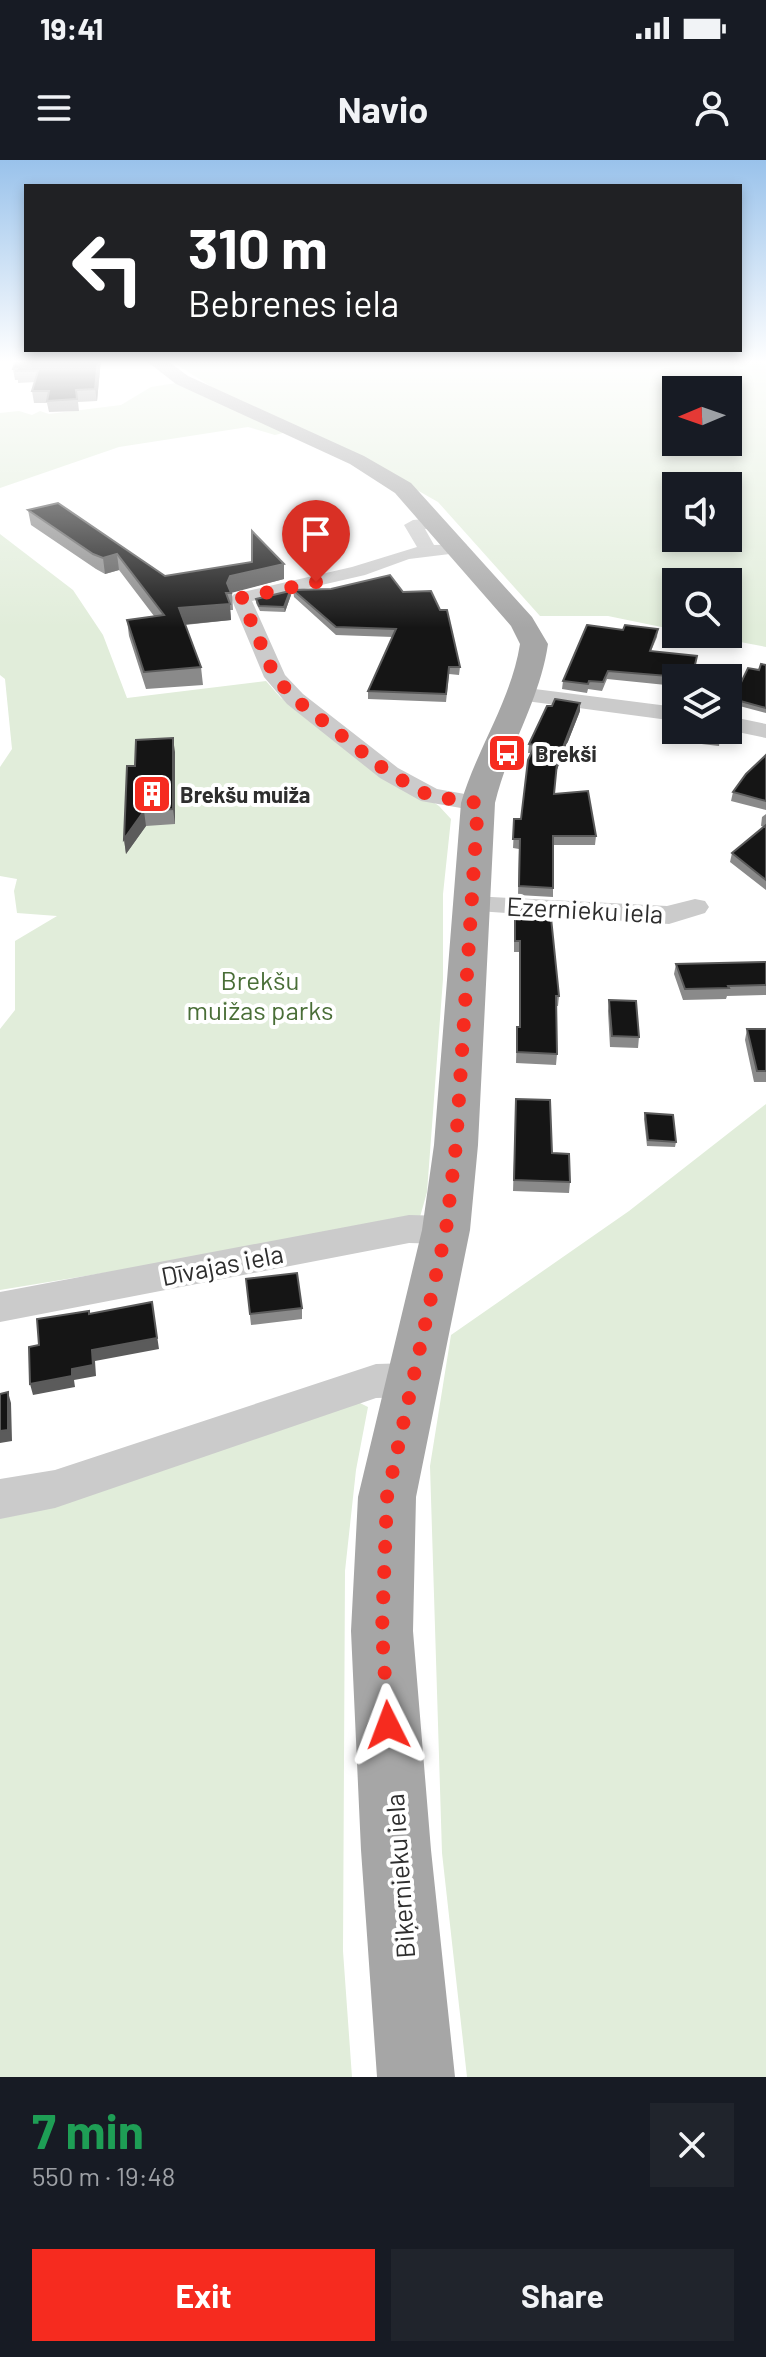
<!DOCTYPE html>
<html lang="en">
<head>
<meta charset="utf-8">
<style>
  body { margin:0; font-family:Barlow,sans-serif; background:#20242c; color:#f1f3f6; height:100vh; display:flex; flex-direction:column; font-size:30px; white-space:nowrap }
  * { box-sizing:border-box; margin:0 }
  p { font-size:26px; color:#9ea1a6 }
  .icon { flex:none; width:44px; height:44px; fill:none; stroke:currentColor; stroke-width:2; stroke-linecap:round; stroke-linejoin:round }
  .map { position:relative; height:1917px; overflow:hidden }
  .drawer { display:flex; flex-direction:column; background:#171b24; flex:1 }
  .drawer>* { flex:none }
  .hud { position:absolute; left:24px; top:24px; width:718px; height:168px; border-radius:0px; box-shadow:0 4px 12px #0003; background:#202124; color:#fff; overflow:hidden }
  .needle { width:52px; rotate:268deg }
  .buttons { position:absolute; left:662px; top:216px; display:grid; gap:16px }
  .buttons a { display:grid; place-items:center; width:80px; height:80px; border-radius:0px; background:#171b24; box-shadow:0 4px 12px #0003; font-size:40px }
  .pin { position:absolute; display:grid; place-items:center; width:68px; height:68px; color:#fff; margin:-82px -34px; border-radius:50% 50% 50% 0; rotate:-45deg; box-shadow:0 0 8px #0007 }
  .pin .icon { rotate:45deg }
  .me { position:absolute; width:88px; margin:-44px; rotate:357deg; stroke-linejoin:round; filter:drop-shadow(0 0 6px #0008) }
  .turn { display:flex; align-items:center; gap:28px; height:168px; padding:0 32px; font-size:36px }
  .turn .icon { width:104px; height:104px; stroke-width:2.5 }
  .turn b { display:block; font-size:56px; line-height:68px }
  .round { display:grid; place-items:center; flex:none; width:84px; height:84px; border-radius:0px; background:#20242c }
  .headline { display:flex; align-items:center; justify-content:space-between; height:136px; padding:0 32px }
  h1 { font-size:48px; font-weight:700; line-height:60px; color:#1e9e55 }
  .button { display:flex; gap:16px; margin-top:auto; padding:16px 32px }
  .button a { flex:1; height:92px; border-radius:0px; background:#f62b1f; color:#fff; font-size:32px; font-weight:700; line-height:92px; text-align:center }
  .button a+a { background:#20242c; color:#f1f3f6 }
  .status { display:flex; justify-content:space-between; align-items:center; height:56px; padding:0 40px; background:#171b24; direction:ltr }
  .status svg { height:22px; fill:currentColor }
  header { display:flex; justify-content:space-between; align-items:center; height:104px; padding:0 32px; background:#171b24; font-size:36px; font-weight:700 }
  .map>svg:first-child { display:block }
</style>
</head>
<body>
<div class="status"><b>19:41</b><svg viewBox="0 0 49 12"><path d="M0 12V9h3v3zM5 12V6h3v6zM10 12V3h3v9zM15 12V0h3v12zM26 1h20v11H26zM47 4h2v5h-2z"/></svg></div>
<header><svg class="icon" aria-label="menu" viewBox="0 0 24 24"><path d="M4 6h16M4 12h16M4 18h16"/></svg>Navio<svg class="icon" aria-label="person" viewBox="0 0 24 24"><circle cx="12" cy="8" r="4"/><path d="M4 21q1-7 8-7t8 7"/></svg></header>
<div class="map">
<svg width="766" height="1917" viewBox="0 0 766 1917">
  <rect width="100%" height="100%" fill="#fff"/>
  <path fill="#e1edda" fill-rule="evenodd" d="M168,199H766V487L698,474H728V422H676V470L608,456H540L438,342L350,292L232,240ZM676,230H728V282H676ZM676,326H728V378H676Z
    M176,223L287,272L275,275L248,267L119,287L0,328V253L19,251L32,255L40,251L49,254L121,245L151,227Z
    M0,374L73,430L103,475L127,538L266,521L281,538L439,646L451,659L443,734V819L427,1032L420,1057L225,1093L0,1130V869L15,850V781L57,756L17,753L14,731L17,719L0,716V607L12,589L5,519L0,515Z
    M766,944V1917H467L442,1693L430,1306L451,1175L629,1051Z
    M358,1242L368,1247L356,1310L345,1411L343,1791L352,1917H0V1351Z"/>
  <g fill="none" stroke-linecap="round" stroke-linejoin="round">
    <path fill="#cbcbcb" fill-rule="evenodd" d="M436,358L442,359L445,363L442,367L425,369L434,385L466,384L468,388L466,392L409,399L365,415L252,441L285,515L303,534L398,608L437,629L487,638L491,643L487,648L478,651L421,641L380,618L287,544L264,517L231,438L234,434L352,407L417,387L404,365L413,360Z
      M519,527L676,547V561L511,539L508,534L511,529Z
      M728,556L766,564V578L728,570Z
      M473,736L667,746L695,739L705,741L709,747L705,753L669,764L463,750L459,744L463,738Z
      M409,1055L446,1056L459,1060L464,1070L459,1080L446,1084L409,1083L0,1162V1132Z
      M411,1203L426,1208L432,1220L426,1232L411,1237L376,1238L55,1348L0,1359V1319L55,1310L376,1204Z"/>
    <path fill="#a6a6a6" fill-rule="evenodd" d="M144,199H165L188,216L364,296L411,323L532,457L548,484C540,540 508,588 495,643L478,985L470,1070L416,1337L413,1471L431,1690L455,1917H377L361,1690L351,1471L358,1337L422,1070L434,985L461,643C477,588 511,541 520,484L511,466L395,333L350,304L176,224Z"/>
  </g>
  <path fill="#8a8a8a" d="M16,199H101L97,241L78,242L79,251L49,252L47,243H34L32,231L35,222L18,223V220H15L13,209Z
    M28,350L165,416L284,404V419L232,432L233,450H230L231,460L185,465L201,507L203,525L146,529L129,476L127,460L154,456L119,410L105,414L96,409L31,365Z
    M331,429L460,507L459,515L449,514L446,542L368,539V531L393,477L336,475L294,437L293,430Z
    M291,435L285,452L260,451L256,443V439Z
    M658,469L657,477L651,491L676,518V526L607,519L602,531L588,529L587,533L562,529L563,521L623,470Z
    M766,505V553L732,544L733,539L759,510Z
    M580,551L556,612L554,634L596,676L595,685H553V737L518,735L519,689L513,688L514,668L521,659L531,593H528L529,584Z
    M695,570H721L719,586L693,583Z
    M175,592V664L146,666L126,694L124,679L135,606Z
    M766,595V650L731,641L733,632Z
    M766,654V730L730,702L732,693L764,667L761,666L762,657Z
    M519,746L559,836L558,846H556L557,894L556,905L516,903L517,867H519V792H514V770L515,759H518Z
    M766,802V835L727,836L726,839L683,840L674,814L676,804Z
    M609,840L639,877L638,888L610,887L608,851Z
    M747,869H766V922H754L745,880Z
    M516,939L570,1022L569,1033L513,1031Z
    M645,953L676,982L675,987L647,986L644,959Z
    M246,1119L302,1148V1159L251,1165Z"/>
  <path fill="#5b5b5b" d="M98,199H101L97,241L95,229Z
    M117,394L119,410L105,414L103,398Z
    M284,404V419L231,433L227,423L230,416Z
    M290,431L291,435L285,452L284,447Z
    M230,444L231,460L180,465L179,448Z
    M580,543V551L556,612L557,603Z
    M173,578L175,592V664L173,649Z
    M144,651L146,666L126,694L124,679Z
    M152,1142L159,1189L95,1201L96,1216L74,1220L75,1227L33,1235L30,1224L72,1209L92,1190Z
    M8,1232L11,1243L12,1281L0,1283V1271Z"/>
  <path fill="#151515" stroke="#5b5b5b" stroke-width="2" d="M16,199H98L95,229L76,230L77,239L47,241L49,231H32L38,211H16L17,209H13Z
    M58,343L165,416L252,402V371L284,404L230,416L227,423L231,433H226L230,444L179,448L201,507L144,512L127,460L164,455L117,394L103,398L93,394L28,350Z
    M390,415L403,432L431,431L440,450H447L460,507H449L446,534L368,531L396,469L336,467L293,430L331,429Z
    M290,431L284,447L259,446L256,439Z
    M587,465L623,470L625,465L658,469L650,491L697,496L692,518L608,511L603,522L589,521L588,524L563,521Z
    M761,504L766,505V548L733,539L748,508L759,510Z
    M555,539L580,543L557,603L554,634L588,631L596,676H553V728L519,726L520,679H513L514,659H521L528,600L535,585L529,584L547,546H552Z
    M695,570H721L720,581L694,578Z
    M173,578V649L144,651L124,679L127,606H135L136,580Z
    M766,595V641L733,632L746,614Z
    M766,665V720L732,693Z
    M519,746L550,748L559,836H556L557,894L517,892V867H520V781H515V759H519Z
    M766,802V825L728,826L729,828L685,829L676,804Z
    M609,840L636,841L639,877L612,876Z
    M747,869H766V911H757Z
    M516,939L550,940L552,993L569,994L570,1022L514,1020Z
    M645,953L673,955L676,982L648,980Z
    M297,1113L302,1148L250,1154L246,1119Z
    M152,1142L157,1178L92,1190L93,1205L72,1209V1216L30,1224L29,1187L39,1185L37,1159L89,1151V1154Z
    M8,1232V1270L0,1271V1234Z"/>
  <linearGradient id="sky" x2="0" y2="1"><stop stop-color="#99c2eb"/><stop offset="0.43" stop-color="#fff"/><stop offset="1" stop-color="#fff" stop-opacity="0"/></linearGradient>
  <rect width="766" height="468" fill="url(#sky)"/>
  <g fill="none" stroke-linecap="round" stroke-linejoin="round">
    <path stroke="#f62b1f" stroke-width="14" stroke-dasharray="0 25.2" d="M316,422L241,438L275,517L295,539L389,613L430,636L478,643L456,985L446,1070L387,1337L382,1471L388,1565"/>
  </g>
  <defs>
    <g id="bus-square" transform="scale(2)"><rect x="-9" y="-9" width="18" height="18" rx="4" fill="#f62b1f" stroke="#fff"/><path d="M-5-6H5V4H4V6H2V4H-2V6H-4V4H-5ZM-3.5-4V0h7V-4ZM-3.5 1.2v1.5H-2V1.2ZM2 1.2v1.5H3.5V1.2Z" fill="#fff"/></g>
    <g id="building-square" transform="scale(2)"><rect x="-9" y="-9" width="18" height="18" rx="4" fill="#f62b1f" stroke="#fff"/><path d="M-4-6H4V6H1V3H-1V6H-4ZM-2.5-4.3h1.7v1.8h-1.7ZM.8-4.3h1.7v1.8H.8ZM-2.5-1h1.7V.8h-1.7ZM.8-1h1.7V.8H.8Z" fill="#fff"/></g>
  </defs>
  <g fill-rule="evenodd">
    <use href="#bus-square" x="507" y="593"/>
    <use href="#building-square" x="152" y="634"/>
  </g>
  <g text-anchor="middle" dominant-baseline="central" stroke-width="8" stroke-linejoin="round" paint-order="stroke">
    <g font-size="22" font-weight="bold" fill="#2e2e2e" stroke="#fff" text-anchor="start">
      <text x="535" y="593">Brekši</text>
      <text x="180" y="634">Brekšu muiža</text>
    </g>
    <g font-size="26" fill="#2e2e2e" stroke="#fff">
      <text transform="translate(585 749) rotate(3)">Ezernieku iela</text>
      <text transform="translate(222 1104) rotate(-11)">Dīvajas iela</text>
      <text transform="translate(399 1716) rotate(-94)">Biķernieku iela</text>
    </g>
    <g font-size="26" fill="#496e37" stroke="#fff">
      <text x="260" y="819">Brekšu<tspan x="260" dy="30">muižas parks</tspan></text>
    </g>
  </g>
</svg>
<div class="buttons">
<a><svg class="needle" viewBox="-14 -14 28 28"><path d="M0-13l5 13h-10z" fill="#e53935"/><path d="M0 13l5-13h-10z" fill="#9ea1a6"/></svg></a>
<a><svg class="icon" aria-label="sound" viewBox="0 0 24 24"><path d="M4 9h4l5-4v14l-5-4H4zM17 9q2 3 0 6"/></svg></a>
<a><svg class="icon" aria-label="search" viewBox="0 0 24 24"><circle cx="10" cy="10" r="6"/><path d="M15 15l6 6"/></svg></a>
<a><svg class="icon" aria-label="layers" viewBox="0 0 24 24"><path d="M12 4l9 5-9 5-9-5zM3 14l9 5 9-5"/></svg></a>
</div>
<div class="pin" style="left:316px;top:422px;background:#d93025"><svg class="icon" aria-label="arrive" viewBox="0 0 24 24"><path d="M6 21V4h12l-3 4 3 4H6"/></svg></div>
<svg class="me" style="left:388px;top:1565px" viewBox="-20 -20 40 40"><path d="M0-17L14 15 0 8-14 15z" fill="#f62b1f" stroke="#fff" stroke-width="4"/></svg>
<div class="hud">
<div class="turn"><svg class="icon" aria-label="left" viewBox="0 0 24 24"><path d="M17 20v-9H6M10 6l-5 5 5 5"/></svg><div><b>310 m</b>Bebrenes iela</div></div>
</div>
</div>
<section class="drawer">
<div class="headline"><div><h1>7 min</h1><p>550 m · 19:48</p></div><a class="round"><svg class="icon" aria-label="close" viewBox="0 0 24 24"><path d="M6 6l12 12M18 6L6 18"/></svg></a></div>
<div class="button"><a>Exit</a><a>Share</a></div>
</section>
</body>
</html>
